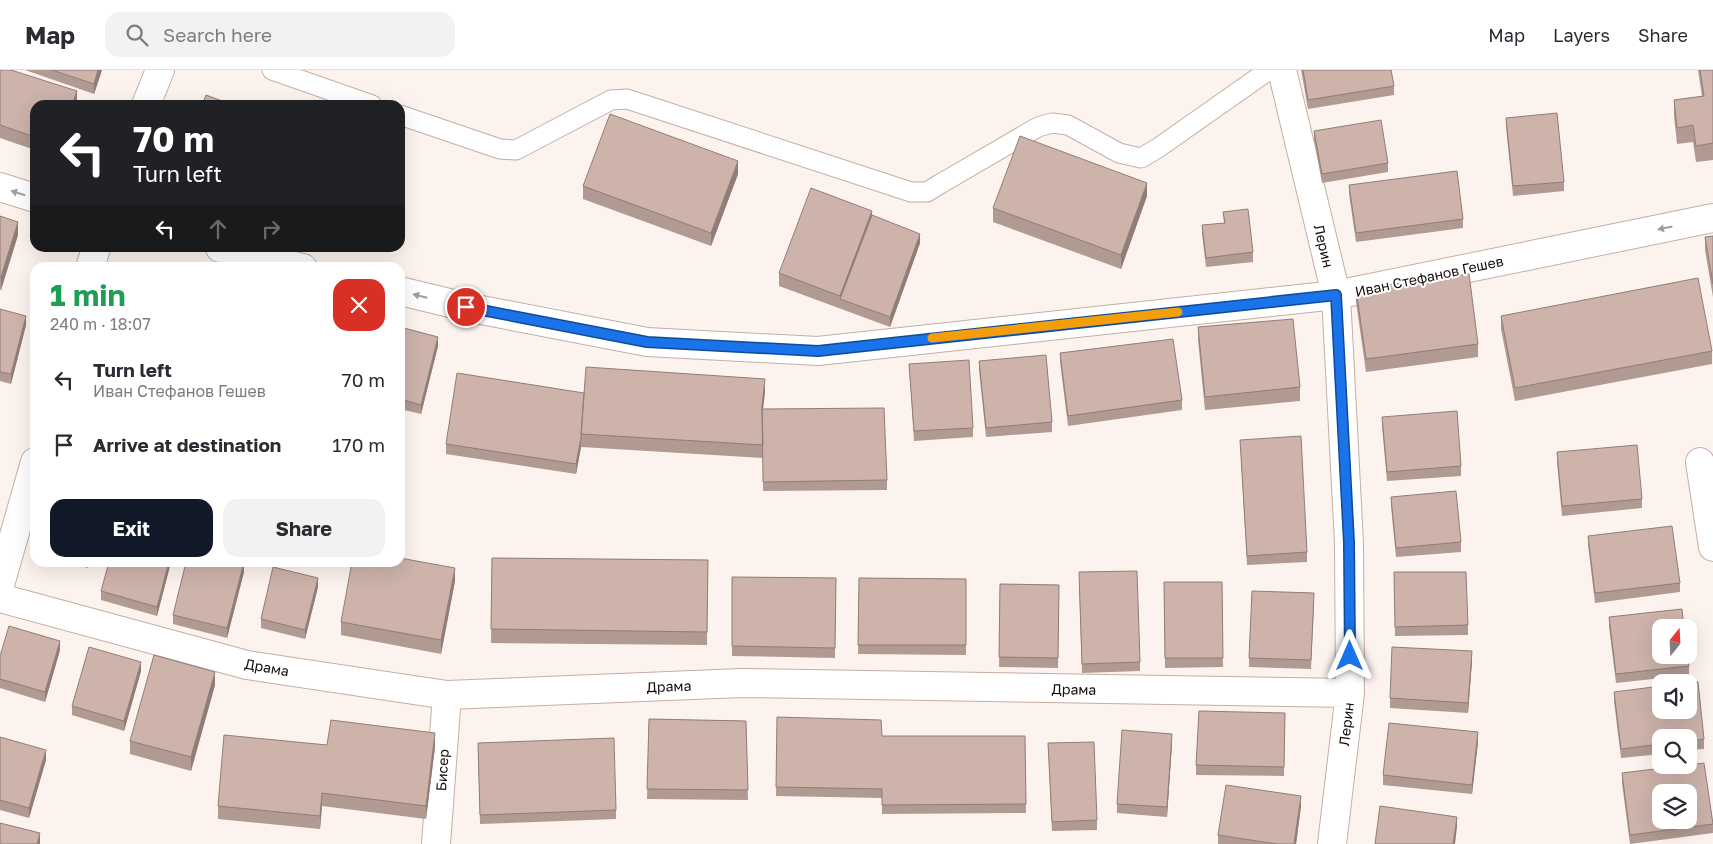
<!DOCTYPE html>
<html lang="en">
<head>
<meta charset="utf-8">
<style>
  body { margin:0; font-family:"Golos Text",sans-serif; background:#f2f2f3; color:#2b2b33; height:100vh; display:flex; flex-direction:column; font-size:19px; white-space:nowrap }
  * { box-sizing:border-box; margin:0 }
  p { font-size:16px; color:#7c7c81 }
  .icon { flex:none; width:28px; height:28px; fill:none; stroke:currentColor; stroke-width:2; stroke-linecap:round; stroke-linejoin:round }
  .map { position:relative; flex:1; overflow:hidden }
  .sheet { position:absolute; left:30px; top:192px; width:375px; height:305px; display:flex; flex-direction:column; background:#fff; border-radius:15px; box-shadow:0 5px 20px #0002 }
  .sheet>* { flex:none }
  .hud { position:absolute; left:30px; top:30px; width:375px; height:152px; border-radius:15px; box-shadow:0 5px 20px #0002; background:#202124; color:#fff; overflow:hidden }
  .needle { width:32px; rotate:18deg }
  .controls { position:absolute; left:1652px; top:549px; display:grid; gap:10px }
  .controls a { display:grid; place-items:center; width:45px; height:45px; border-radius:10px; background:#fff; box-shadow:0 5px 20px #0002; font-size:25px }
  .pin { position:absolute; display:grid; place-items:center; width:42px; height:42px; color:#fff; margin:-21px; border:2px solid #fff; border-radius:50%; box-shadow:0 1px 5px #0007 }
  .me { position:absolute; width:55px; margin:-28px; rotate:0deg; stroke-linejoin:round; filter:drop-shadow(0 0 4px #0008) }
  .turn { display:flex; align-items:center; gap:18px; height:105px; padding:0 20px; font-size:22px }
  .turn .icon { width:65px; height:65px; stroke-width:2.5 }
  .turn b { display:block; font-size:35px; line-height:42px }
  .lanes { display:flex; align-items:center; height:48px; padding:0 20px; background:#0003; justify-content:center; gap:25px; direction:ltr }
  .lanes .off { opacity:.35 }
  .round { display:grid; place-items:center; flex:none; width:52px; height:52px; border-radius:15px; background:#f2f2f3 }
  .summary { display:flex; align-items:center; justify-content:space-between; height:85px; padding:0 20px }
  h1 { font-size:30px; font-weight:700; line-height:38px; color:#1e9e55 }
  .button { display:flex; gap:10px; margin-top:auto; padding:10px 20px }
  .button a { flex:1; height:58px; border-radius:15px; background:#111827; color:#fff; font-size:20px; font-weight:700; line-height:58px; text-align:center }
  .button a+a { background:#f2f2f3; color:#2b2b33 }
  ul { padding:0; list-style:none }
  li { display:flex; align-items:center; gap:15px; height:65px; padding:0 20px }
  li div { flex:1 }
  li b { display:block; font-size:19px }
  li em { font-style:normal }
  header { display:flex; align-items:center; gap:30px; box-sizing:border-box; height:70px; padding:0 25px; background:#fff; border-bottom:1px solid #e1e1e2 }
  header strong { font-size:24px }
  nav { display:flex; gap:28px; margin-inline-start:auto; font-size:18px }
  .search { width:350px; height:45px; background:#f2f2f3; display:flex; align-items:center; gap:12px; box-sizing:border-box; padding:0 18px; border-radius:15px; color:#7c7c81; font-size:19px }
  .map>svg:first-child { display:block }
</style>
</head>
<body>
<header>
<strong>Map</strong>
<div class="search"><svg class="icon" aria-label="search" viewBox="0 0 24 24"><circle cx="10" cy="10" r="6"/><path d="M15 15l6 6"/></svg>Search here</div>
<nav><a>Map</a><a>Layers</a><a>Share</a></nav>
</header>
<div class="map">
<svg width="1713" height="774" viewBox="0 0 1713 774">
  <rect width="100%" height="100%" fill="#fdf3ee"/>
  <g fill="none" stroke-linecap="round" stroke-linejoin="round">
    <g stroke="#c6aea2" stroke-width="21">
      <path id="lane" d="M272,0L372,35
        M400,45L500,79L516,80L611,30L627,29L911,122H927L940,114L1038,57L1052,53L1068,55L1119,83L1141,88L1158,78L1269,0"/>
    </g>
    <g stroke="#c6aea2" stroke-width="30">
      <path id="street" d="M1282,0L1336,225L1349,473L1350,623L1332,774
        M146,35L160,0
        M0,117L35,128
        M220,178L303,198
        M90,198L96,178
        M400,221L466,237L647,272L818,281L1336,225L1713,148
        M1700,392L1713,477
        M0,515L35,392
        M0,528L247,595L447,625L742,613L1350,623
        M436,774L447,625"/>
    </g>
    <use href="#lane" stroke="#fff" stroke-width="19"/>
    <use href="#street" stroke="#fff" stroke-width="28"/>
  </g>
  <path fill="#b09a92" d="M0,0L77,21V35H35V80L0,68Z
    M25,0H102L94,24Z
    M1301,0H1391L1394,16V25L1308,39Z
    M1698,0H1713V90L1696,92L1693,72L1677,74L1674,46V30L1702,26Z
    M1506,48L1564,112V121L1513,126L1506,57Z
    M1314,61L1388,93V102L1322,113L1314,70Z
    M738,104L711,176L583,129V116Z
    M1349,115L1463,149V158L1356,172L1349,124Z
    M1147,126L1121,199L993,152V138Z
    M1223,142L1253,182V192L1206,197L1202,164V155L1224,153Z
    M872,145L920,173L890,257L779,216V203Z
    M0,146L18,165L1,220H0Z
    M1713,166V227L1705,180V167Z
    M1356,219L1478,274V287L1366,302L1356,232Z
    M0,239L26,255L11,314L0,311Z
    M1501,246L1712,281V294L1515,331L1501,259Z
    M400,257L438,276L421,344L400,339Z
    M1198,257L1300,317V331L1205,340L1198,270Z
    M1060,283L1182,330V340L1068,356L1060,292Z
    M979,291L1052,352V362L986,367L979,300Z
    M909,294L973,358V367L914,371Z
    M765,322L763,339L887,410V420L763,421V367V388L581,377L576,404L446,384V374L584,323Z
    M1382,347L1461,396V406L1387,411L1382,356Z
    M1240,370L1307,482V492L1247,495Z
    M1557,382L1642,429V438L1562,446L1557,392Z
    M1391,427L1461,472V482L1396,487L1391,436Z
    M35,458V485L32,484V471Z
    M1588,466L1680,513V522L1595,533L1588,475Z
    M492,488L708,490L707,575L491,573Z
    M67,492H90L88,498Z
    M171,492L157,546L101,530V521Z
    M244,502L227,568L173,554V545Z
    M1394,502L1468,555V565L1395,566Z
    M732,507L836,508L835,588L732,586Z
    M859,508L966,509V585L858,584Z
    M455,511L441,584L341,565V552Z
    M1079,512L1140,592V601L1082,603Z
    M1164,512H1222L1223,597L1165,598Z
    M1000,514L1059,515L1058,598L999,597Z
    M318,517L305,569L261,558V549Z
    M1314,533L1311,599L1249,597V588Z
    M1609,547L1689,596V605L1616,613L1609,557Z
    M60,580L45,632L0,618V586Z
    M1472,591L1468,643L1390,638V628Z
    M141,601L124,661L72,645V636Z
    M215,615L191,701L130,684V671Z
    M1614,622L1704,669V679L1689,680V668H1661V684L1621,688L1614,631Z
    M1285,643L1284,706L1196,705V695Z
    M777,647L882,666H1025L1026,743L882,744V728L776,726Z
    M649,649L746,651L748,730L647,729Z
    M0,667L46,690L29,748L0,740Z
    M1478,672L1472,724L1383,715V705Z
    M1048,673L1097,750V760L1052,761Z
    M1172,673L1167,747L1117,743V734Z
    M327,675L435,677L426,749L322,736L320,759L218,749V736Z
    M478,682L616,740V749L480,754Z
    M1622,703L1713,754V763L1630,774L1622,713Z
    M1301,736L1296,774H1218V765Z"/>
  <path fill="#907d77" d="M98,0H102L94,24V14Z
    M77,21V35H72Z
    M738,91V104L711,176V163Z
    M1147,113V126L1121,199V185Z
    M872,141V154L840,229V226Z
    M18,152V165L1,220V207Z
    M920,164V173L890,257V247Z
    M26,246V255L11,314V304Z
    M438,267V276L421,344V335Z
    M765,309V322L762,348V336Z
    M581,368V377L576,404V394Z
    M169,492H171L157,546V537Z
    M244,492V502L227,568V558Z
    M455,498V511L441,584V570Z
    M318,508V517L305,569V560Z
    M60,571V580L45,632V622Z
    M1472,581V591L1468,643V633Z
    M141,592V601L124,661V651Z
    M215,602V615L191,701V687Z
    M1478,662V672L1472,724V715Z
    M435,663V677L426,749V736Z
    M1172,664V673L1167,747V737Z
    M46,680V690L29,748V738Z
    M322,723V736L320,759V746Z
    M1301,726V736L1296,774H1294Z
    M1457,747V757L1455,774H1453Z
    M40,763V774H37Z"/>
  <path fill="#cdb3aa" stroke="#907d77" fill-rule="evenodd" d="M0,0H11L77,21L72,35H35V67L0,55Z
    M52,0H98L94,14Z
    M1303,0H1391L1394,16L1308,30Z
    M1700,0H1713V73L1696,76L1693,55L1677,58L1674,30L1704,26Z
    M206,25L233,35H202Z
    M1557,43L1564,112L1513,116L1506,48Z
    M610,44L738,91L711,163L583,116Z
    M1381,50L1388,93L1322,104L1314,61Z
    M1020,66L1147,113L1121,185L993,138Z
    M1457,101L1463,149L1356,163L1349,115Z
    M811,118L872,141L840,226L779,203Z
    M1248,139L1253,182L1206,188L1202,155L1225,153L1223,142Z
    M872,145L920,164L890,247L840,229Z
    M0,146L18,152L1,207H0Z
    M1713,166V214L1705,167Z
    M1469,204L1478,274L1366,289L1356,219Z
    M1698,208L1712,281L1515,318L1501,246Z
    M0,239L26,246L11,304L0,302Z
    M1293,249L1300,317L1205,327L1198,257Z
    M400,257L438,267L421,335L400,329Z
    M1173,269L1182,330L1068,346L1060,283Z
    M1046,285L1052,352L986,358L979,291Z
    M969,290L973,358L914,361L909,294Z
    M586,297L765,309L762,336L763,375L581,364Z
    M457,303L584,323L581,368L576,394L446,374Z
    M884,338L887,410L763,412L762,339Z
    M1457,341L1461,396L1387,402L1382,347Z
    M1301,366L1307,482L1247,486L1240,370Z
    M1637,375L1642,429L1562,436L1557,382Z
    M1456,421L1461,472L1396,478L1391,427Z
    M1672,456L1680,513L1595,523L1588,466Z
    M35,458V471H32Z
    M400,488L455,498L441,570L341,552L352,492H400Z
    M492,488L708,490L707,562L491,559Z
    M109,492H169L157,537L101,521Z
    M186,492H244L227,558L173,545Z
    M273,497L318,508L305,560L261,549Z
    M1137,501L1140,592L1082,594L1079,502Z
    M1394,502H1466L1468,555L1395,557Z
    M732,507L836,508L835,578L732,576Z
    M859,508L966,509V575H858Z
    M1164,512H1222L1223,588H1165Z
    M1000,514L1059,515L1058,588L999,587Z
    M1252,521L1314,523L1311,590L1249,588Z
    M1682,539L1684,558H1661V585H1687L1689,596L1616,604L1609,547Z
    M9,556L60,571L45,622L0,609V586Z
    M89,577L141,592L124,651L72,636Z
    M1392,577L1472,581L1468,633L1390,628Z
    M154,585L215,602L191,687L130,671Z
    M1698,612L1704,669L1689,671V668H1661V674L1621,679L1614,622L1661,616V640H1689V613Z
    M1199,641L1285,643L1284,697L1196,695Z
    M777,647L881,650L882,666H1025L1026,734L882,735V719L776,717Z
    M649,649L746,651L748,720L647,719Z
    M331,650L435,663L426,736L322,723L320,746L218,736L224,665L327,675Z
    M1389,653L1478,662L1472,715L1383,705Z
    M1122,660L1172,664L1167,737L1117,734Z
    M0,667L46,680L29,738L0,730Z
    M614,668L616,740L480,745L478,673Z
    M1094,672L1097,750L1052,752L1048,673Z
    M1704,693L1713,754L1630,765L1622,703ZM1661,722H1689V750H1661Z
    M1226,715L1301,726L1294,774H1277L1218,765Z
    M1380,736L1457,747L1453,774H1375Z
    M0,753L40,763L37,774H0Z"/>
  <defs><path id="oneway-solid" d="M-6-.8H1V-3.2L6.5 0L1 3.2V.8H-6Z" transform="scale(1.25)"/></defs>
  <g fill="#a19e9c">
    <use href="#oneway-solid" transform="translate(18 123) rotate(-163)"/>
    <use href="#oneway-solid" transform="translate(1665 158) rotate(168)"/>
    <use href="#oneway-solid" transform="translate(420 226) rotate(-166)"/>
  </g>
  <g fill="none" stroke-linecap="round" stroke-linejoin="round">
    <g stroke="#114b97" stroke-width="12">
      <path id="route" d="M466,237L647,272L818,281L1336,225L1349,473L1350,586"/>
    </g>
    <use href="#route" stroke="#1a73e8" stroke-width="9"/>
    <path stroke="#f59e0b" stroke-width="9" d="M932,268L1178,242"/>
  </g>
  <g text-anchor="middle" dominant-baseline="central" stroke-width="4" stroke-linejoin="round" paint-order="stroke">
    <g font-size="14" fill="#140c08" stroke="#fff">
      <text transform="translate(1324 176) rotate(77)">Лерин</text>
      <text transform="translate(1429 206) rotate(-12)">Иван Стефанов Гешев</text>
      <text transform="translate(267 597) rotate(10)">Драма</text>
      <text transform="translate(669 616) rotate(-2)">Драма</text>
      <text transform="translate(1074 619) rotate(1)">Драма</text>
      <text transform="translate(1346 654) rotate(-83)">Лерин</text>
      <text transform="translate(442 700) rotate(-86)">Бисер</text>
    </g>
  </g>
</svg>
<div class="controls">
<a><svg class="needle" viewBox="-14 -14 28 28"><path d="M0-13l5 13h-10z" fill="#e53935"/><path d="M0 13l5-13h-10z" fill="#7c7c81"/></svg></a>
<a><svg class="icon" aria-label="sound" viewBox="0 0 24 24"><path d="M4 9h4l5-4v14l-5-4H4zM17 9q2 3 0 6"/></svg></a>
<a><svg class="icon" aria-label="search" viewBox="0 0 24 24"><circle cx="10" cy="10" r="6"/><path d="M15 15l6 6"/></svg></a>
<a><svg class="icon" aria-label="layers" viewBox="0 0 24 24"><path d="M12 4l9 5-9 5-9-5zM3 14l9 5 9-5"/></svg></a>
</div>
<div class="pin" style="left:466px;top:237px;background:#d93025"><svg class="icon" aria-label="arrive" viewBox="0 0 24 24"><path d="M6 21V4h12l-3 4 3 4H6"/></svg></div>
<svg class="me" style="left:1350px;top:586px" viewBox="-20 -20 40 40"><path d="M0-17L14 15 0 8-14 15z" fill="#1a73e8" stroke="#fff" stroke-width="4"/></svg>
<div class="hud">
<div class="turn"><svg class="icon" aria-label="left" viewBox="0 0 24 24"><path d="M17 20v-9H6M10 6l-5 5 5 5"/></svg><div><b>70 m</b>Turn left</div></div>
<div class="lanes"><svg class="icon" aria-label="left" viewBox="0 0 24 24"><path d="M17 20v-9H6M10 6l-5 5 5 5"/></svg><svg class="icon off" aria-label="ahead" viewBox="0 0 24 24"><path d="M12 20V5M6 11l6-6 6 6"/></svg><svg class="icon off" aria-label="right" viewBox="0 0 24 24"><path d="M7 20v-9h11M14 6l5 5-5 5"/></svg></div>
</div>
<section class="sheet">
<div class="summary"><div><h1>1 min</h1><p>240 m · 18:07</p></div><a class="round" style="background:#d93025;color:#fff"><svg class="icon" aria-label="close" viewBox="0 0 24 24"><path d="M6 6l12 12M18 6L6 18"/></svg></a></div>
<ul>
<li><svg class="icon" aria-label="left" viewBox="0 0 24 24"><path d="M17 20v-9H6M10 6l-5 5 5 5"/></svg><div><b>Turn left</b><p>Иван Стефанов Гешев</p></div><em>70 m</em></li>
<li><svg class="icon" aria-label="arrive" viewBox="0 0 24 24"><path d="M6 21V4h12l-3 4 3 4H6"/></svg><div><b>Arrive at destination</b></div><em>170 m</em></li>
</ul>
<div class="button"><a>Exit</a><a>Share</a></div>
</section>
</div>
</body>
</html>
